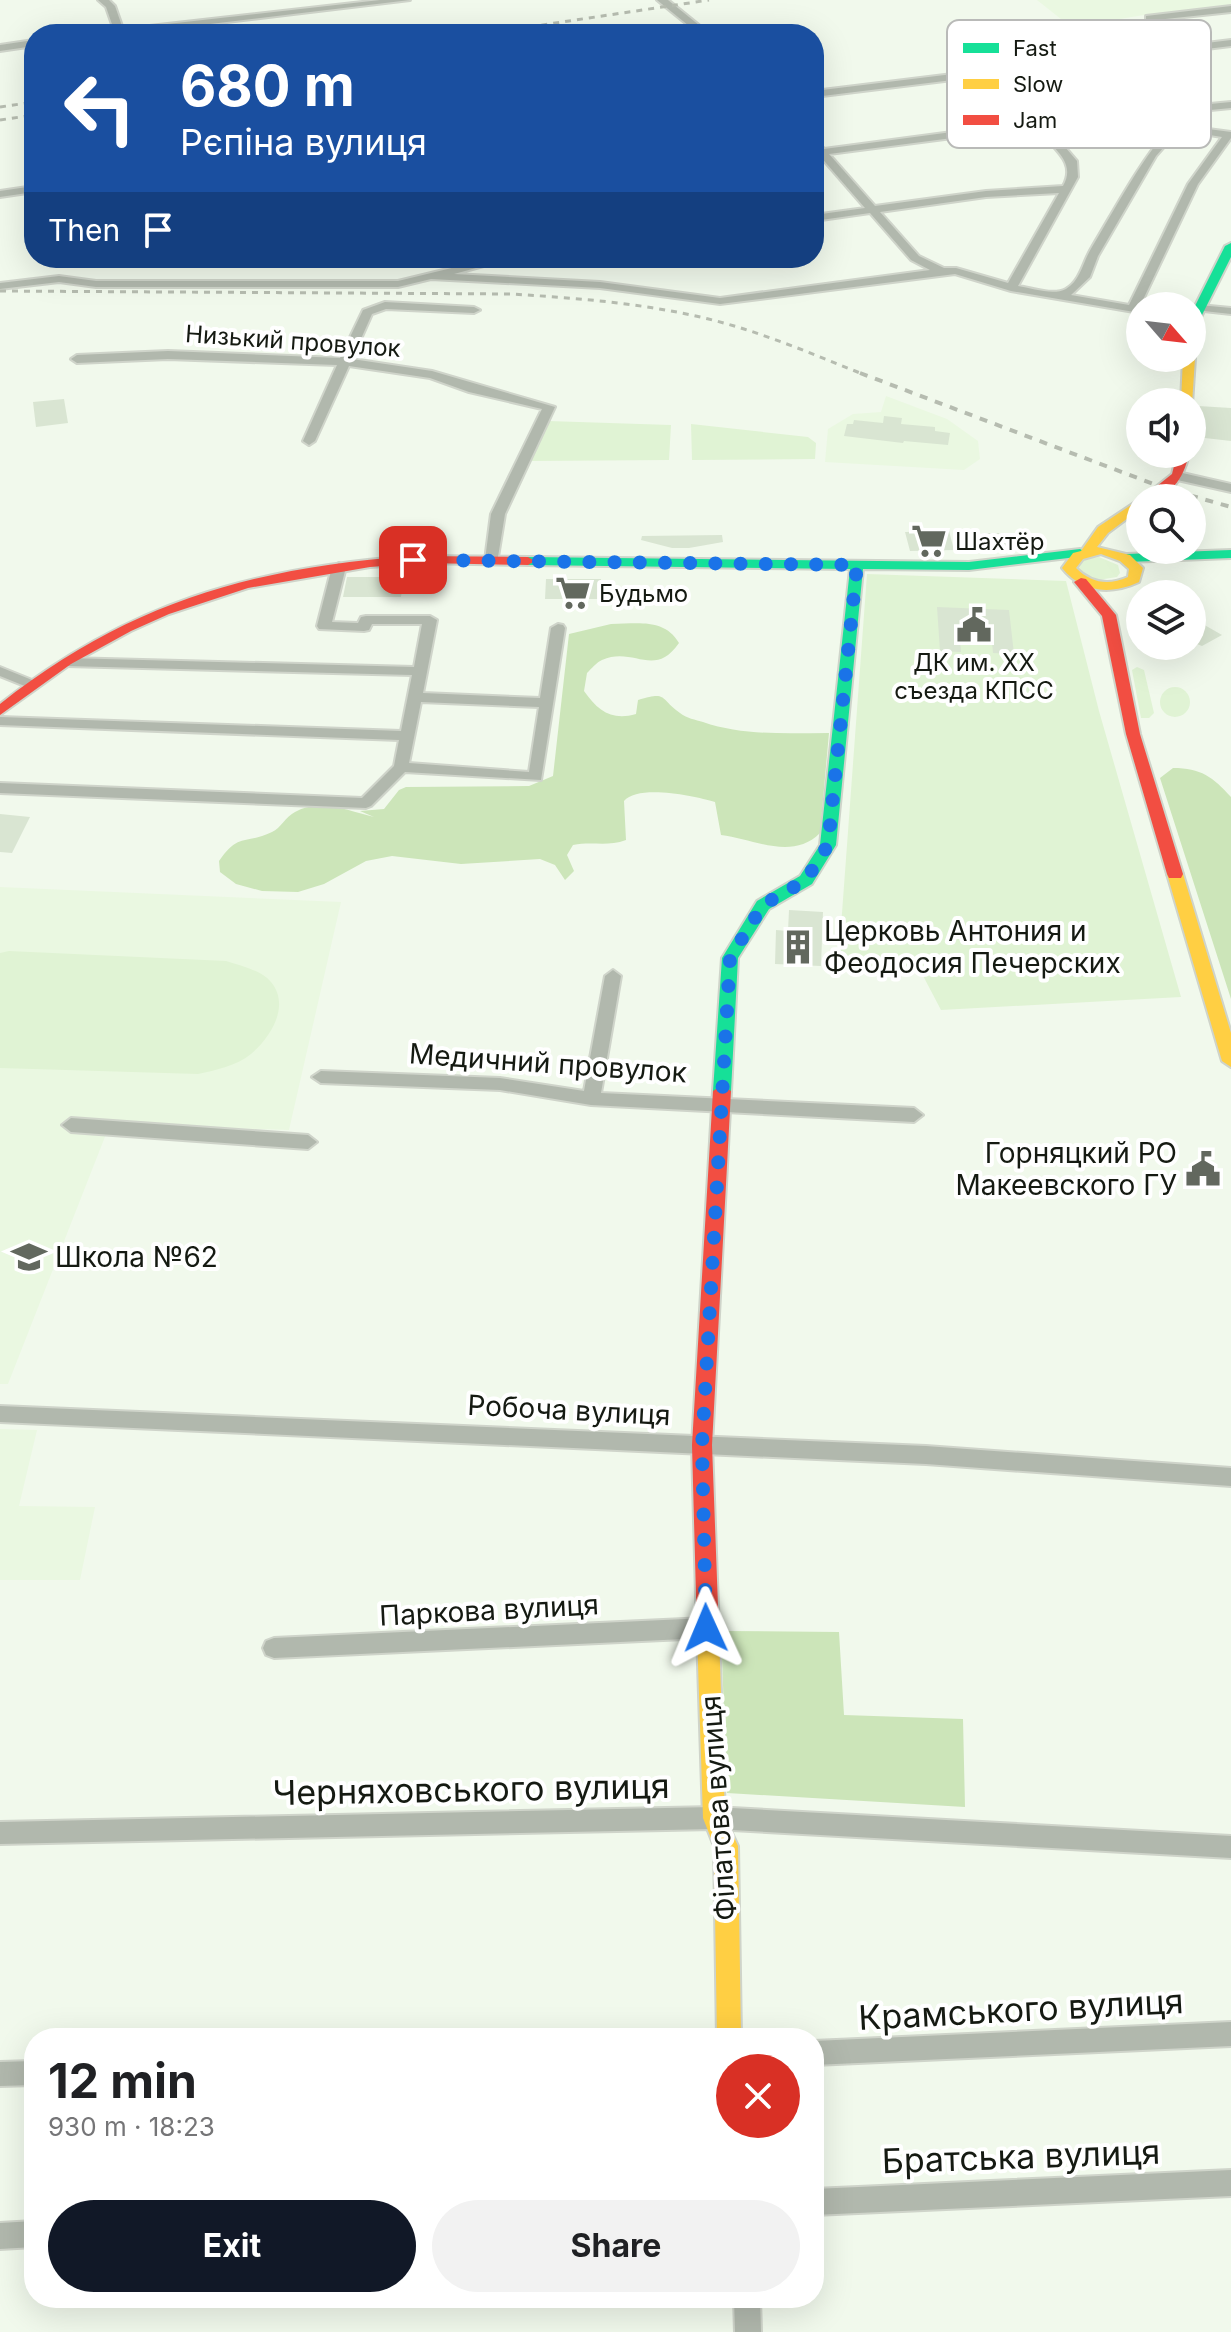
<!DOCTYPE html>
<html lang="en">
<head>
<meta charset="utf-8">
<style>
  body { margin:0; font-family:Inter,sans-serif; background:#f2f2f2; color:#202124; height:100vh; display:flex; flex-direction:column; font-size:30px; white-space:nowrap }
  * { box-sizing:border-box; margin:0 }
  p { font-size:26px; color:#757577 }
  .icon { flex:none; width:44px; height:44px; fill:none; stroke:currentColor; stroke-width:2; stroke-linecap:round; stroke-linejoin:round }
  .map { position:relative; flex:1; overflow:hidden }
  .panel { position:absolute; left:24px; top:2028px; width:800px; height:280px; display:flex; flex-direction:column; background:#fff; border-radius:32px; box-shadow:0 8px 32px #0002 }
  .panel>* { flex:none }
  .hud { position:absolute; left:24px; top:24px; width:800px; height:244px; border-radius:32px; box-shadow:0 8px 32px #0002; background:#1a4fa0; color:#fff; overflow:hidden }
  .needle { width:52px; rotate:118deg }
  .tools { position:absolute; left:1126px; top:292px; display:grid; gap:16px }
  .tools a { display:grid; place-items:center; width:80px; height:80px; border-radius:50%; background:#fff; box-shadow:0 8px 32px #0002; font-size:40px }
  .pin { position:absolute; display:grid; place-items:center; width:68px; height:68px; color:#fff; margin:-34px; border-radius:16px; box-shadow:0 4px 12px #0006 }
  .me { position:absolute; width:88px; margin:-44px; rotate:359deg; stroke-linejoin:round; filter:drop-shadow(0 0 6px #0008) }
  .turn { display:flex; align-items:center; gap:28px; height:168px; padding:0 24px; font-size:36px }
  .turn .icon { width:104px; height:104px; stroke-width:2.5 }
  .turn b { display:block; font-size:56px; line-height:68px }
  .then { display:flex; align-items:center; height:76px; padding:0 24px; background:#0003; gap:16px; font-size:30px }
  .round { display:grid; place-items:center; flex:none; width:84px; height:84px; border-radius:42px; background:#f2f2f2 }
  .overview { display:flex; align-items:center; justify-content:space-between; height:136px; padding:0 24px }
  h1 { font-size:48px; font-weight:700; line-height:60px }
  .primary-button { display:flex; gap:16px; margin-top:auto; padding:16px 24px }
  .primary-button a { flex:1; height:92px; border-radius:48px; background:#111827; color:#fff; font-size:32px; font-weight:700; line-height:92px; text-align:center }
  .primary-button a+a { background:#f2f2f2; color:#202124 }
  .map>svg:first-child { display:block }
</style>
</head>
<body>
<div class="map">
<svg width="1231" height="2332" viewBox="0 0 1231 2332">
  <rect width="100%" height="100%" fill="#f1f9ec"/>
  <path fill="#eaf8e1" d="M1037,0H1231V6L1144,15L1071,27Z
    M886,396L947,419L978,441L980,459L964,470L825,462L828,429L853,414L881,412Z
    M0,887L341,902L289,1130L110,1124L8,1384H0Z
    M0,1429L37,1430L19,1506L95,1507L80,1580H0Z"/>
  <path fill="#e0f3d4" d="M548,421L671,425L669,460L529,461Z
    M691,424L808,437L816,443L815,459L692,460Z
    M1099,557L1118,565L1120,573L1117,577L1098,580L1079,572L1078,567L1085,559Z
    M867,574L1066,581L1099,711L1181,997L941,1010L920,970L838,967Z
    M1137,667L1144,670L1154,713L1149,718H1141L1132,670Z
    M1160 702a15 15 0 1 1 30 0a15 15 0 1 1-30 0Z
    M9,951L226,961C241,966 261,970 271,982C291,1006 270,1038 251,1054C236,1066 216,1070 198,1074L0,1068V953Z"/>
  <path fill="#cce5b9" d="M611,624C638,624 664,618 679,643C654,679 634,646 602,660C597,662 591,669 587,673L584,691C598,711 612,721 636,714L638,700C668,691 659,698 680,713C686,718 696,720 703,722C743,736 787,733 829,733L820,833C792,861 754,839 721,835L715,802C695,796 638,784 624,801L626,840C607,847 592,841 573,845L567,855L574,871L565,880L555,865L540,859L461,864L392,856L366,861L324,884L298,892L262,891L236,884L220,872L219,861C239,832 245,845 272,832C281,828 285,817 295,812C320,798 349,811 374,817L360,811L384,809L399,790L406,787L529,786L553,776L569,634Z
    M1173,768C1201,768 1213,777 1231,797V999L1160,778Z
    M721,1631L839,1632L844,1715L963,1719L965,1807L727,1793Z"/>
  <path fill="#d9e5d2" d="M64,399L68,423L36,427L33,402Z
    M1198,406L1231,408V441L1196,437Z
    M884,416L902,418L901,424L935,427V431L950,433L948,445L904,441L903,443L844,436L847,424H853L854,420L883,423Z
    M949,531L954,550L910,551L905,532Z
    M981,533H1024L1027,547H984Z
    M722,535L723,542L689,548H672L641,540L642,536Z
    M347,577H404L401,597H343Z
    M546,579H601L600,599H545Z
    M937,607L1009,610L1014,654L993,653L992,642L960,641L961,652L940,651Z
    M1192,618L1208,627L1222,635L1202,646L1192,642Z
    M0,814L30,817L12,853L0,852Z
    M789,910L823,912L821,966L775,964L776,930L788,931Z"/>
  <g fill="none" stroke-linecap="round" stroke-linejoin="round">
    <g stroke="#cfd4ca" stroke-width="4">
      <path id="street" d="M98,0H109L115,6L123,29L380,0H410L127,34H97L114,30L106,7Z
        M657,0H668L710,34H699Z
        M1231,6V12L1156,20L1182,46L1231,40V46L814,97V91L1172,47L1146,20V16Z
        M34,40V46L0,51V45Z
        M1231,102V108L1047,126L1077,161L1078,177L1018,286C1032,288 1053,296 1066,289C1081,280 1083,261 1092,247C1116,207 1138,165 1169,128L1163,127V123L1231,132V138L1198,184L1140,306V313L1011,291L955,274L720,304L600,288L431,279L398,287H96L59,282L0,289V283L59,276L96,281H398L493,258H513L454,274L600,282L720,298L930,270L911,260L870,213L814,221V215L865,208L819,155L814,156V143L820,144L824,149L1042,120ZM1037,127C1049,147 1078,160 1063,186L986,191L875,206L829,154ZM1179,130L1222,137L1188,184L1129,305L1071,295L1090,277L1098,256L1156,156ZM1059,193L1008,283L956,268H944L919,256L880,212L986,197Z
        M34,186V192L0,197V191Z
        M385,302L474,307L480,310L474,313L386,309L372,314L352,359L432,371L555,407L505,514L497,563H487L485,560L491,514L542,409L469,392L430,378L349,366L315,441L309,445L303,441L337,365L168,359L77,363L71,359L77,355L168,351L340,358L363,310Z
        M1199,305L1231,308V314L1195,310L1193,308Z
        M1178,472L1231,484V492L1173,479L1172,476Z
        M339,563L346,567L332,622L358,623L361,617L366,616H430L437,620L423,693L540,698L551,628L558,624L563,625L565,628L541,780L405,772L371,806L366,808L0,793V783L362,798L394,766L399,740L0,725V717L401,731L412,675L67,666L60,662L67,658L414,667L422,624H372L369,630L364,631L319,629L317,626L332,567ZM421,702L539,707L529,772L409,763Z
        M0,667L37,682L39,685L32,689L0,676Z
        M613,970L621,976L601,1093L914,1108L923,1115L914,1122L591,1105L500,1090L321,1083L312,1077L321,1071L500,1078L584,1091L605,976Z
        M71,1118L308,1135L317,1142L308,1149L71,1132L62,1125Z
        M0,1406L926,1446L1231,1468V1486L926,1464L0,1422Z
        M706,1618L714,1621L717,1628L714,1635L706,1638L274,1658L266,1655L263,1648L266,1641L274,1638Z
        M714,1807L1231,1836V1858L714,1829L0,1844V1822Z
        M1231,2022V2046L814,2065V2041Z
        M34,2061V2085L0,2086V2062Z
        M1231,2170V2196L814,2215V2189Z
        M34,2221V2247L0,2249V2223Z
        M734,2298H760L761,2332H735Z"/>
    </g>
    <g stroke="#cfd4ca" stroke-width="4">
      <path id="fast" d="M1231,243V257L1198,323L1192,326V312L1225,246Z
        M1080,549L1087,553L1085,556L969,570L863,569L836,845L812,884L769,909L738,958L731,1091L728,1096H716L713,1091L722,958L757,901L800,876L820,845L850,569L528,565L521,561L528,557L969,562Z
        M1231,550V558L1127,562L1120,558L1127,554Z"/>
    </g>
    <g stroke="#cfd4ca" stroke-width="4">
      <path id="slow" d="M1192,355L1195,358L1192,404L1181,402L1183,358H1192Z
        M1140,499V509L1108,533L1097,547L1130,555L1143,568L1139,582C1111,595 1082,593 1062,568L1073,553L1081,551L1098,527ZM1101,554L1120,561L1129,569L1128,577C1108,586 1091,583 1076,568L1083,559Z
        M1175,869L1183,874L1231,1033V1067L1222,1061L1167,874Z
        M708,1623L716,1626L719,1633L725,1818L738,1846L741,2038H717L714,1846L703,1818L697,1633L700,1626Z"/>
    </g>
    <g stroke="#cfd4ca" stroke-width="4">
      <path id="jam" d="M1177,454H1189C1183,480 1171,498 1142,498L1172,474Z
        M411,556L528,557L535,561L528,565L426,563L370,567L248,588L169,614L131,631L71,664L0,715V704C128,603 251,568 411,556Z
        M1081,578L1086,579L1116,615L1140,734L1183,874L1181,878H1169L1167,874L1126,734L1102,616L1074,582Z
        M722,1085L731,1091L712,1445L719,1633L716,1640L708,1643L700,1640L697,1633L692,1445L713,1091Z"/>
    </g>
    <use href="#street" fill="#b1b8ad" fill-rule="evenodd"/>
    <use href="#fast" fill="#16e098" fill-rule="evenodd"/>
    <use href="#slow" fill="#ffcf43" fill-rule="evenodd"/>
    <use href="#jam" fill="#f24e42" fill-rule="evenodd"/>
    <path stroke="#b6bcb0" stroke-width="3" stroke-dasharray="6 6" stroke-linecap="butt" d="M482,34L709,0
      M0,107L34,102
      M0,120L34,115
      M0,291L512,294C589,299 669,305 744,329C785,342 825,359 865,375"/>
    <path stroke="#b6bcb0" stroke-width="4" stroke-dasharray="8 8" stroke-linecap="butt" d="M860,373L1164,488L1231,507"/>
  </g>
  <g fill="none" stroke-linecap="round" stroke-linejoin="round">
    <path stroke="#1a73e8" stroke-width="14" stroke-dasharray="0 25.2" d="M413,560L857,565L828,845L806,880L763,905L730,958L702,1445L706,1628"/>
  </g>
  <defs>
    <g id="supermarket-bare" transform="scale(2.76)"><path d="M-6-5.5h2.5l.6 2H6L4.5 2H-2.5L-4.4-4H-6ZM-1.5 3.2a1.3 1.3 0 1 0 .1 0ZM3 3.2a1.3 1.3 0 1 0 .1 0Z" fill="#62685e" stroke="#fff" stroke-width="2.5" paint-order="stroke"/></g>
    <g id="civic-bare" transform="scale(2.76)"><path d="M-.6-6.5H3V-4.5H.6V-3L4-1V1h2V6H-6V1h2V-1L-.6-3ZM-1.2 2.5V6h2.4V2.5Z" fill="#62685e" stroke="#fff" stroke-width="2.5" paint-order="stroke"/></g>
    <g id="building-bare" transform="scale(2.76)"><path d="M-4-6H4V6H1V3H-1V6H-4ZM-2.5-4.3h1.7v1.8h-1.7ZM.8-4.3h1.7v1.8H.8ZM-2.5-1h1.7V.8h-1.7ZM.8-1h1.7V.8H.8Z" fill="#62685e" stroke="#fff" stroke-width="2.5" paint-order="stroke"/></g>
    <g id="school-bare" transform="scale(2.76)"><path d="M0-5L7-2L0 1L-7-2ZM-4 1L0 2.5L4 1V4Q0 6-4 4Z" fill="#62685e" stroke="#fff" stroke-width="2.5" paint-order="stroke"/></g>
  </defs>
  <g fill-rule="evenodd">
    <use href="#supermarket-bare" x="929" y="541"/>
    <use href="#supermarket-bare" x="573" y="593"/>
    <use href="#civic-bare" x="974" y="625"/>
    <use href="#building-bare" x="798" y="947"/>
    <use href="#civic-bare" x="1203" y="1169"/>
    <use href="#school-bare" x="29" y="1257"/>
  </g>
  <g text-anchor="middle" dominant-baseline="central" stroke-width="8" stroke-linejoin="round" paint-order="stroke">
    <g font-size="24" fill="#151a12" stroke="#fff">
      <text transform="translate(293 341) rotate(4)">Низький провулок</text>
    </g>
    <g font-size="24" fill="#151a12" stroke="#fff" text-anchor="start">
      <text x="955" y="541">Шахтёр</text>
      <text x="599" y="593">Будьмо</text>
      <text x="974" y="662" text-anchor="middle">ДК им. XX<tspan x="974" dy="28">съезда КПСС</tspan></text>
    </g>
    <g font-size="28" fill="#151a12" stroke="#fff" text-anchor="start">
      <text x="824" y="931">Церковь Антония и<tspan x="824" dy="32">Феодосия Печерских</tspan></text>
      <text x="1177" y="1153" text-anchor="end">Горняцкий РО<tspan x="1177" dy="32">Макеевского ГУ</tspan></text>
      <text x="55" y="1257">Школа №62</text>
    </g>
    <g font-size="28" fill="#151a12" stroke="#fff">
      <text transform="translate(548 1063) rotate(4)">Медичний провулок</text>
      <text transform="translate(569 1410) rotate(3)">Робоча вулиця</text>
      <text transform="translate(489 1610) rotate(-3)">Паркова вулиця</text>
      <text transform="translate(718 1808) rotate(-94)">Філатова вулиця</text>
    </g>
    <g font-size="34" fill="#151a12" stroke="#fff">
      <text transform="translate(471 1789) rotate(-1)">Черняховського вулиця</text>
      <text transform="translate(1021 2009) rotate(-3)">Крамського вулиця</text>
      <text transform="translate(1021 2156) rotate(-2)">Братська вулиця</text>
    </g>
  </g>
  <rect x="947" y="20" width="264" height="128" rx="12" fill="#fff" stroke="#b9bab8" stroke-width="2"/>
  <rect x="963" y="43" width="36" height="10" fill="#16e098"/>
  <rect x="963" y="79" width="36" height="10" fill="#ffcf43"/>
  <rect x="963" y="115" width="36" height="10" fill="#f24e42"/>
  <g font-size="22" fill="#151a12">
    <text x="1013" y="56">Fast</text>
    <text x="1013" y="92">Slow</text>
    <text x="1013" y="128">Jam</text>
  </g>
</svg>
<div class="tools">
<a><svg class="needle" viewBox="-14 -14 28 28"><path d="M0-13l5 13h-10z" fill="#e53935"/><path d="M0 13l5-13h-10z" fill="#757577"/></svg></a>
<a><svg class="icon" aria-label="sound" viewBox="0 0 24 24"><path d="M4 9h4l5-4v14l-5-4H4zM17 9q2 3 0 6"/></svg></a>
<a><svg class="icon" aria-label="search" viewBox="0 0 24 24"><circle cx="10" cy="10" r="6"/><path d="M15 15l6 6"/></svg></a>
<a><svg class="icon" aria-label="layers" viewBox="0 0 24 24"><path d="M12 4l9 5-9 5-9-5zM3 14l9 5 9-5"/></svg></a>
</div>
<div class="pin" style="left:413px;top:560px;background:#d93025"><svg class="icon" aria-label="arrive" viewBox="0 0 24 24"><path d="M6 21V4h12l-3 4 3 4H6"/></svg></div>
<svg class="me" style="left:706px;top:1628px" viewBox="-20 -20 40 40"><path d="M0-17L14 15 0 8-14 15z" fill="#1a73e8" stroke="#fff" stroke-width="4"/></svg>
<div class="hud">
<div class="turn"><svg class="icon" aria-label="left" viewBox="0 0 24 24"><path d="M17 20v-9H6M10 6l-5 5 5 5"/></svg><div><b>680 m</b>Рєпіна вулиця</div></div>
<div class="then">Then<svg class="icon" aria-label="arrive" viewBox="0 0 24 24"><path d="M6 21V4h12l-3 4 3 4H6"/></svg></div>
</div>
<section class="panel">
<div class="overview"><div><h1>12 min</h1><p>930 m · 18:23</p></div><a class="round" style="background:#d93025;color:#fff"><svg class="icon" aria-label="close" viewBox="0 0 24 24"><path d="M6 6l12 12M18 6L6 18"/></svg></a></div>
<div class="primary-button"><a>Exit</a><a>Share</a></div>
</section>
</div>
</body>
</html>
